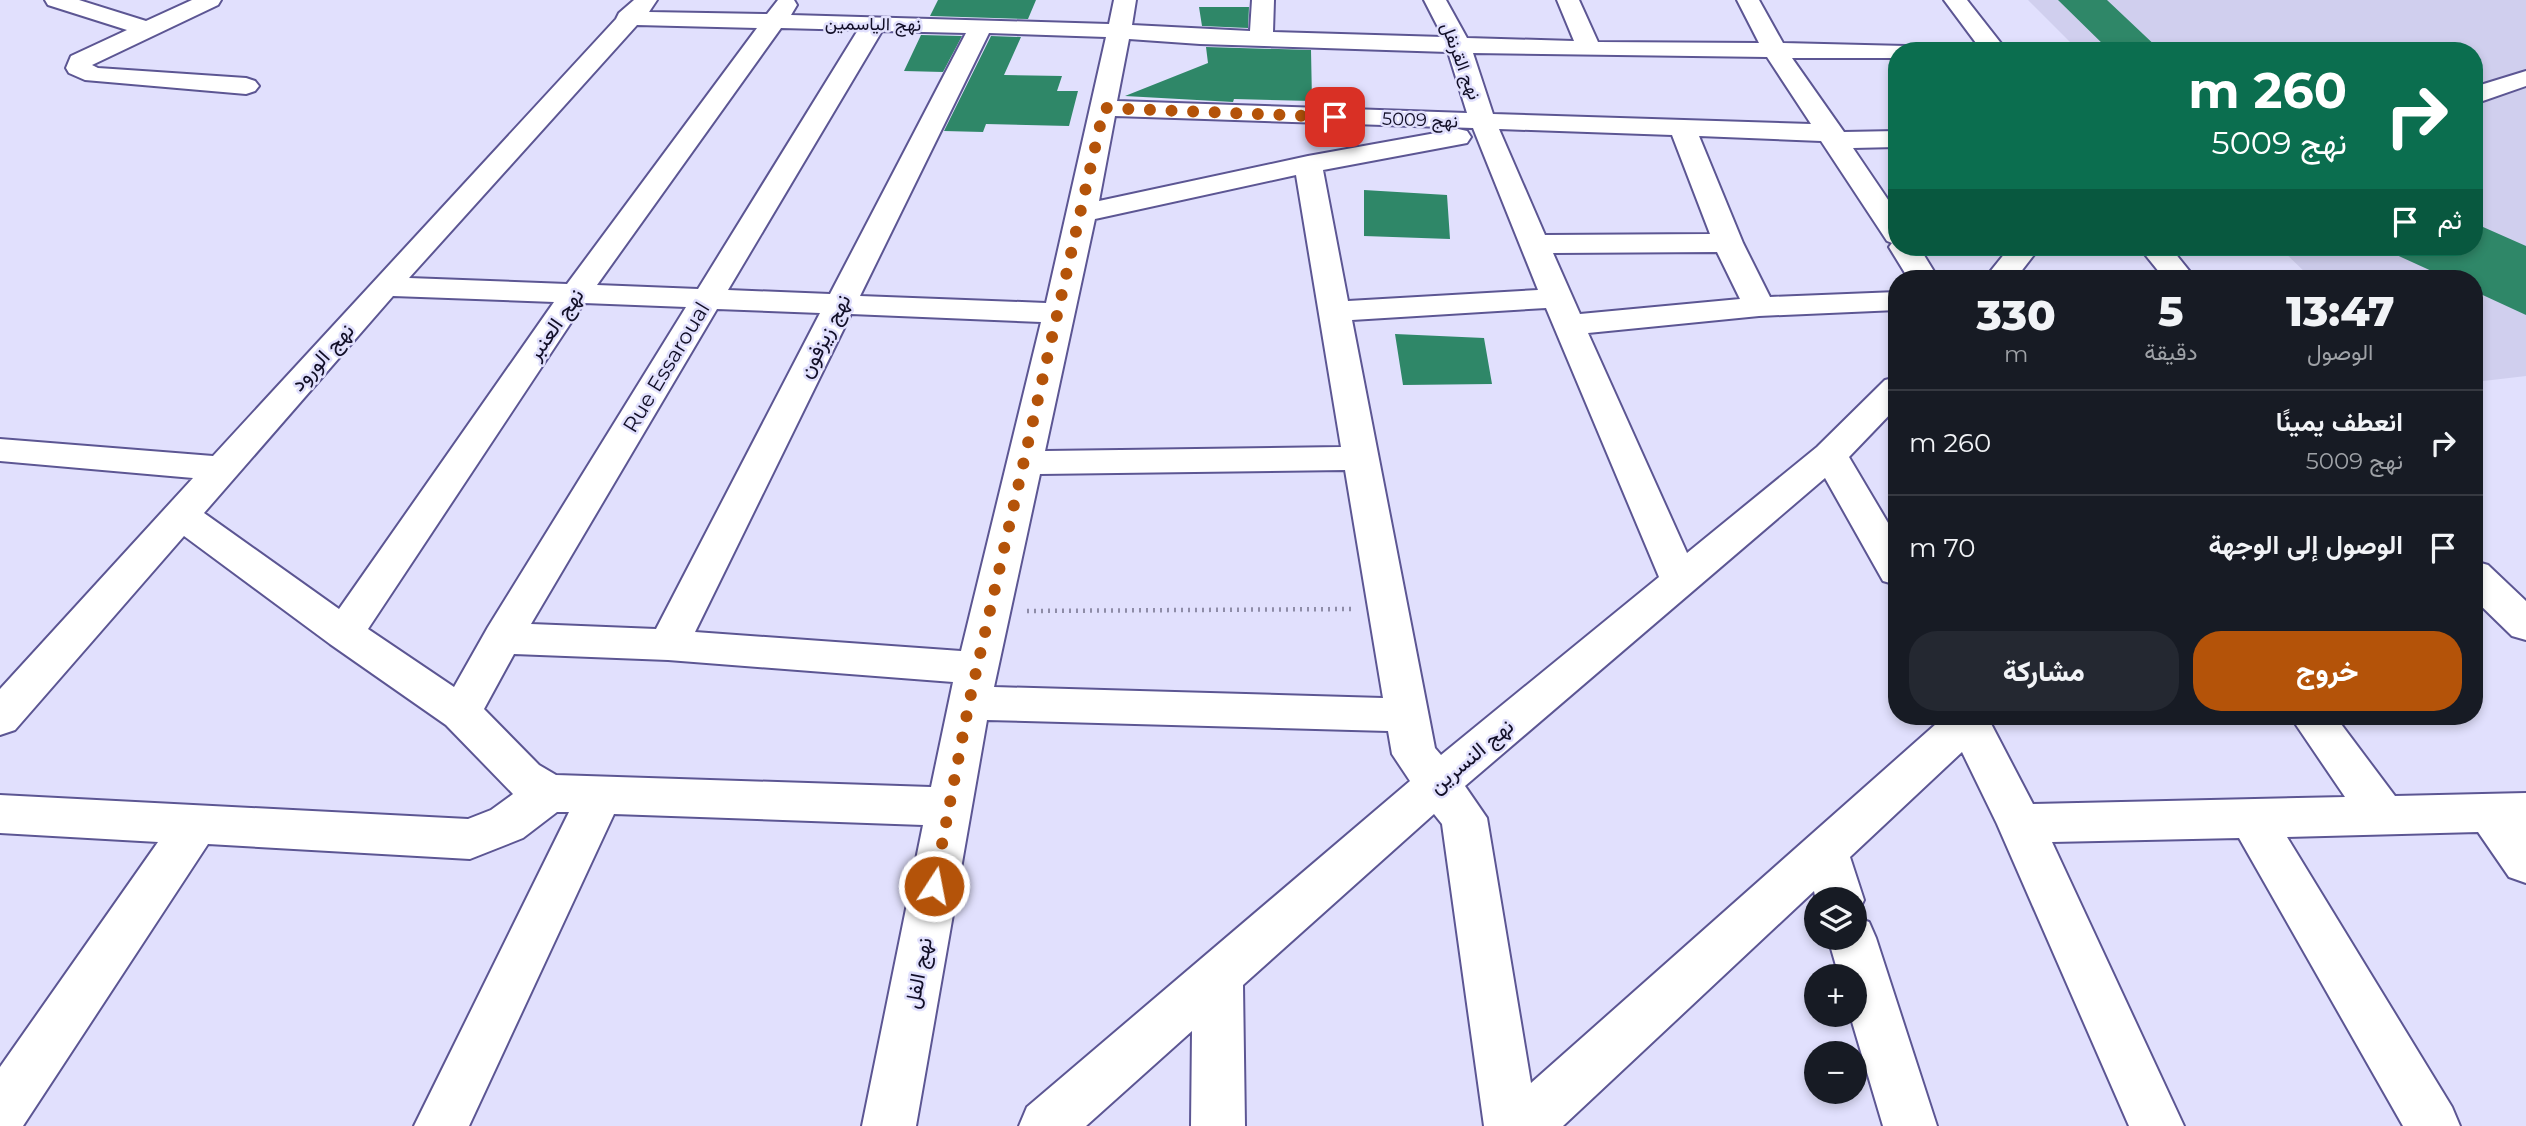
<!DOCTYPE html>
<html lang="ar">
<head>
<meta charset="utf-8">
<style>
  body { margin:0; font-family:Montserrat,Vazirmatn,sans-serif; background:#242831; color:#f1f3f6; direction:rtl; height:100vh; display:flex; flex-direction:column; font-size:26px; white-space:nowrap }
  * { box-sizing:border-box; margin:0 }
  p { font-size:23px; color:#9ea1a6 }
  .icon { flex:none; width:38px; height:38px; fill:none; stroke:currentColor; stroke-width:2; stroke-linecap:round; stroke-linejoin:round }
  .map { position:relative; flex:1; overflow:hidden; direction:ltr }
  .drawer { position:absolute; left:1888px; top:270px; width:595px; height:455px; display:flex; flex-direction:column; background:#171b24; border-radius:28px; box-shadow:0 4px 10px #0003; direction:rtl }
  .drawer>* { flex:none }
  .top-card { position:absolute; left:1888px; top:42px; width:595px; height:214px; border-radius:28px; box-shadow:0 4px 10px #0003; direction:rtl; background:#0b6e4f; color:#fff; overflow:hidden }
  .tools { position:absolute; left:1804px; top:887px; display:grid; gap:14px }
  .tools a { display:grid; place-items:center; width:63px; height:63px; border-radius:50%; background:#171b24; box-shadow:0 4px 10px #0003; font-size:35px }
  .pin { position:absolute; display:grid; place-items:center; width:60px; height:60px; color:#fff; margin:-30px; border-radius:14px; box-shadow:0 4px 10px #0006 }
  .me { position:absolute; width:77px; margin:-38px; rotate:11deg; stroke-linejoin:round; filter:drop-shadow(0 0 5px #0008) }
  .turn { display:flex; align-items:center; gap:24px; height:147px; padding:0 21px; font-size:32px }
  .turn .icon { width:91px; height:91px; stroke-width:2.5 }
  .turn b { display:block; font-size:49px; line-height:60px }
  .then { display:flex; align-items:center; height:66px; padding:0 21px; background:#0003; gap:14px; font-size:26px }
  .eta { display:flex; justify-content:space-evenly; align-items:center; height:119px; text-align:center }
  .eta b { font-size:42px; font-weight:800; line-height:49px }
  .primary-button { display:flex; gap:14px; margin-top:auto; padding:14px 21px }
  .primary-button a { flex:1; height:80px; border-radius:28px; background:#b45309; color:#fff; font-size:28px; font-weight:800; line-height:80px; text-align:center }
  .primary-button a+a { background:#242831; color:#f1f3f6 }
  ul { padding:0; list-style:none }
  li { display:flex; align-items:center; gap:21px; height:105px; padding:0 21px; border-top:2px solid #363941 }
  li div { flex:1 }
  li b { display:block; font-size:26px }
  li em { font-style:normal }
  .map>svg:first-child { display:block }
</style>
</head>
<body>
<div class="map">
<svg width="2526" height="1126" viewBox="0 0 2526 1126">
  <rect width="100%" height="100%" fill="#e1e0fd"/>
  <path fill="#d0cfee" d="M2028,0H2526V376L2475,382L2474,278H2311L2279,247H2474V51H2079Z"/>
  <path fill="#2f8768" d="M938,0H1036L1028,19L930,16Z
    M2058,0H2107L2161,51H2110Z
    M1199,7H1249L1248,28L1202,26Z
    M921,35L962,36L943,72L904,71Z
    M991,36L1021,37L1004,75L1062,76L1057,91H1078L1069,126L986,124L983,132L944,131Z
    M1206,47L1311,50L1312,101L1234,99L1233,102L1125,96L1208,63Z
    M1364,190L1447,195L1450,239L1364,236Z
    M2474,223L2526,246V315L2474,291V278H2447L2379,247H2474Z
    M1395,334L1484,338L1492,384L1403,385Z"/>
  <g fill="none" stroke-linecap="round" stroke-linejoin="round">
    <g stroke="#5c5693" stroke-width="4">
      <path id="minor" d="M45,0H79L146,21L192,0H221L218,5L92,65L98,68L246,78L255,81L259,86L255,91L246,94L85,80L69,73L66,68L71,56L127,30L48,5Z
        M634,0H657L649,12L767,14L778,0H794L797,5L791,15L1109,24L1114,0H1136L1132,25L1250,31L1252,0H1274L1273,32L1443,37L1424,0H1446L1467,38L1574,41L1557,0H1579L1598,42L1759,43L1737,0H1759L1783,43L1906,46L1909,51H1897V58H1792L1844,132L1897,131V147L1853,148L1897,213V247H1919L1938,278H1908L1889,247L1892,243L1887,241L1821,141L1699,136L1743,243L1770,297L1897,292V310L1759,316L1588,333L1687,553L1817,447L1885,380L1897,377V407L1849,457L1897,538V585L1883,581L1825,478L1465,786L1487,818L1531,1083L1945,716H1987L2033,804L2345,797L2290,716H2335L2395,796L2526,793V883L2509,877L2478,832L2287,837L2452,1107L2460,1126H2403L2239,838L2052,842L2184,1126H2129L1997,824L1962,752L1850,857L1864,900L1857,915L1855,900L1816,901L1814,891L1563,1126H1484L1442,824L1434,814L1243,985L1245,1126H1191L1192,1031L1086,1126H1019L1027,1107L1410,781L1392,754L1388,731L987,720L916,1126H862L923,825L614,814L469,1126H414L569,812H557L523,838L470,859L208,844L23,1126H0V1067L158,842L0,833V795L468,819L491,810L513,794L446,725L330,644L184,536L15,730L0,735V689L193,478L0,461V439L213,456L616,19L619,13ZM637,25L757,28L567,284L409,278ZM781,28L858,30L698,289L597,285ZM882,31L966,33L830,294L728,290ZM989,33L1106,37L1046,303L860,296ZM1129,39L1200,44L1448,52L1467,113L1117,101ZM1473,53L1767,57L1811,124L1493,114ZM1115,116L1473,128L1538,290L1348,301L1323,170L1467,143L1471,137L1467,131L1458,129L1308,156L1099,201ZM1499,129L1672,135L1710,234L1545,235ZM1296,175L1341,447L1045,451L1095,219ZM1717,252L1740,299L1580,314L1553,253ZM393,296L554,302L339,609L204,513ZM584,303L686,307L488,627L454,687L368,629ZM1546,308L1659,577L1441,755L1435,748L1352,320ZM717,309L820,313L656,629L531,624ZM851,314L1041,322L961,651L695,632ZM1345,470L1383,698L994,687L1040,474ZM514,654L668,660L953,682L931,787L556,775L539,765L484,709Z
        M1944,0H1967L2007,51H1982Z
        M2526,71V86L2474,104V87Z
        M2010,247H2040L2016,278H1985Z
        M2139,247H2170L2195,278H2164Z
        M2474,561L2488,565L2526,601V640L2512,636L2474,599Z
        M1855,917L1869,922L1876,938L1937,1126H1883L1850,1015H1855V976H1839L1828,938H1855Z"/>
    </g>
    <path stroke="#8e8ca7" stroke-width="4.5" stroke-dasharray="2 5" stroke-linecap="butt" d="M1027,611L1351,609"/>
    <use href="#minor" fill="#fff" fill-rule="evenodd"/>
  </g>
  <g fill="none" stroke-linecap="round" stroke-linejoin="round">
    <path stroke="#b45309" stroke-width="12" stroke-dasharray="0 21.6" d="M934,886L969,703L1104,108L1335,117"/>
  </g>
  <g text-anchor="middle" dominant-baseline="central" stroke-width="5" stroke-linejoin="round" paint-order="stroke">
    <g font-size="18" fill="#110e26" stroke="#e1e0fd">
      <text transform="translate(873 24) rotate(1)">نهج الياسمين</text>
      <text transform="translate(1461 61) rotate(69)">نهج القرنفل</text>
      <text transform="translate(1420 120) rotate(2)">نهج 5009</text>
    </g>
    <g font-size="21" fill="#110e26" stroke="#e1e0fd">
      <text transform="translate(555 324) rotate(-55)">نهج العنبر</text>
      <text transform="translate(824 336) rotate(-63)">نهج زيزفون</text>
      <text transform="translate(322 357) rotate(-48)">نهج الورود</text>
      <text transform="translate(666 367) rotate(-59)">Rue Essaroual</text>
      <text transform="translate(1471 756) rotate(-40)">نهج النسرين</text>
      <text transform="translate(918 973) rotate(-79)">نهج الفل</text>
    </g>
  </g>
</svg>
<div class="tools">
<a><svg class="icon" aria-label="layers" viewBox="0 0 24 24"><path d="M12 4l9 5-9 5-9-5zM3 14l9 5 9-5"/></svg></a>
<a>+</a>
<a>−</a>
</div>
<div class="pin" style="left:1335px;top:117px;background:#d93025"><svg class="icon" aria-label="arrive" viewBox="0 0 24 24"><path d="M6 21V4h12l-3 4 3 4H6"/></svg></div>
<svg class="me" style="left:934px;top:886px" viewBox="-20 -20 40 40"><circle r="17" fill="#b45309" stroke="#fff" stroke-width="3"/><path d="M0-11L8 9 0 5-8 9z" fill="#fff"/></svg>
<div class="top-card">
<div class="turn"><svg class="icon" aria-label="right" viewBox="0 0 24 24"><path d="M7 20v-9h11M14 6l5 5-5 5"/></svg><div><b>260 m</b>نهج 5009</div></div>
<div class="then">ثم<svg class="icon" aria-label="arrive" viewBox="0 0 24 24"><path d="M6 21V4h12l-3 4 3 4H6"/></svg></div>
</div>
<section class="drawer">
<div class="eta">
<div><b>13:47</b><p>الوصول</p></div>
<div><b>5</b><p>دقيقة</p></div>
<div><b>330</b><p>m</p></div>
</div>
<ul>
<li><svg class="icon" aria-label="right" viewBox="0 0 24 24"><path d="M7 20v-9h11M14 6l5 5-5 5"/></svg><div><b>انعطف يمينًا</b><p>نهج 5009</p></div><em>260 m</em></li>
<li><svg class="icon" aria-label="arrive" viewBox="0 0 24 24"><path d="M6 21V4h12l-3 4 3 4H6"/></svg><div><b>الوصول إلى الوجهة</b></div><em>70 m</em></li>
</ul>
<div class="primary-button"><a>خروج</a><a>مشاركة</a></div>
</section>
</div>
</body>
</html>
